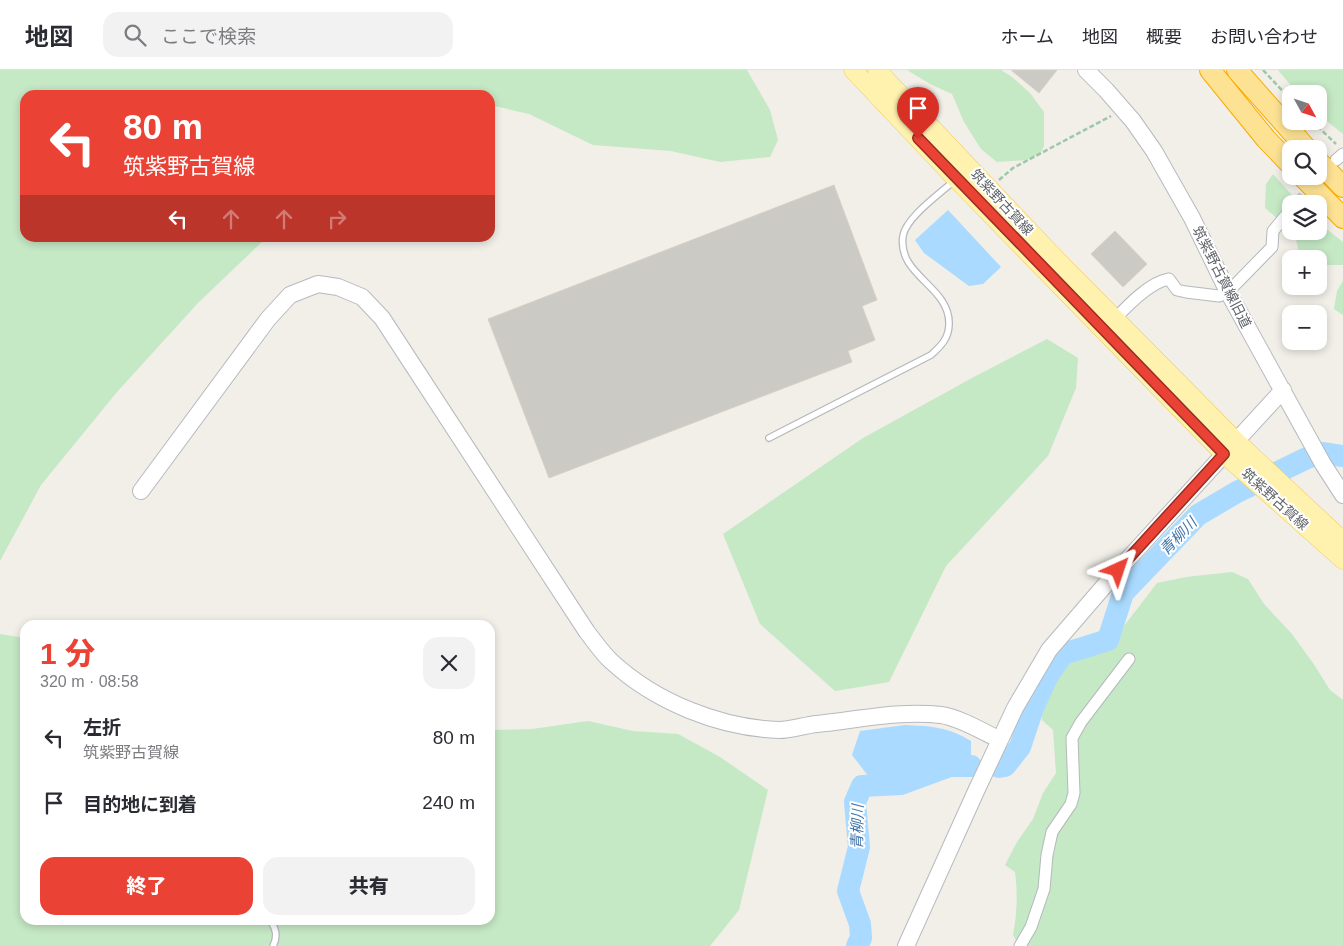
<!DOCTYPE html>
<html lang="ja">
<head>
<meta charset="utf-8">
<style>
  body { margin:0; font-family:Helvetica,"Noto Sans JP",sans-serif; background:#f2f2f3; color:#2b2b33; height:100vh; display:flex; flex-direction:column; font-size:19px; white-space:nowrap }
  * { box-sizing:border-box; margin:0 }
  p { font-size:16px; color:#7c7c81 }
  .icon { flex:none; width:28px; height:28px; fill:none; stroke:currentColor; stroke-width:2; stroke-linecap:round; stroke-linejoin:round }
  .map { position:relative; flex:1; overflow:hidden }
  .sheet { position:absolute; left:20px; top:550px; width:475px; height:305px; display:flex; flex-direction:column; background:#fff; border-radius:15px; box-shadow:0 2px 8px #0003 }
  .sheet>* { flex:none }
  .banner { position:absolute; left:20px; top:20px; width:475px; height:152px; border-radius:15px; box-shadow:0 2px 8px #0003; background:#ea4335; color:#fff; overflow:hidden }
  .needle { width:32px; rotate:130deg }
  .tools { position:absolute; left:1282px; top:15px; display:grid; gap:10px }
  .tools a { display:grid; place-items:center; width:45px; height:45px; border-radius:10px; background:#fff; box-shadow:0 2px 8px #0003; font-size:25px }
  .pin { position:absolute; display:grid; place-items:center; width:42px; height:42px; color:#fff; margin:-51px -21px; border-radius:50% 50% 50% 0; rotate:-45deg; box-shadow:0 0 5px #0007 }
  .pin .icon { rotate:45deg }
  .me { position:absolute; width:55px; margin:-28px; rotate:42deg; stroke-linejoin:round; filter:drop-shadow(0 0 4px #0008) }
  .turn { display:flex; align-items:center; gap:18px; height:105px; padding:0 20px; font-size:22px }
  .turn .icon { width:65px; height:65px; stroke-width:2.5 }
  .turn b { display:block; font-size:35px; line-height:42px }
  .lanes { display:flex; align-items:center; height:48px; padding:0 20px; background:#0003; justify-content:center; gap:25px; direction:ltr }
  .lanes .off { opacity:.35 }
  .round { display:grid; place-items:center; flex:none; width:52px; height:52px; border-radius:15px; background:#f2f2f3 }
  .headline { display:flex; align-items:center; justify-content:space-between; height:85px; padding:0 20px }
  h1 { font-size:30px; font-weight:800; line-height:38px; color:#ea4335 }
  .action { display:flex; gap:10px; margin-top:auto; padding:10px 20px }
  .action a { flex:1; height:58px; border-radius:15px; background:#ea4335; color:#fff; font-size:20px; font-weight:800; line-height:58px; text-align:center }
  .action a+a { background:#f2f2f3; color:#2b2b33 }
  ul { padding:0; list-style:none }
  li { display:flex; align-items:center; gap:15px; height:65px; padding:0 20px }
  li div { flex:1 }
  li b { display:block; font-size:19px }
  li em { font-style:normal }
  header { display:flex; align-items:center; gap:30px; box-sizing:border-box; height:70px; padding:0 25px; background:#fff; border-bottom:1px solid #e1e1e2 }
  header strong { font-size:24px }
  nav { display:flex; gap:28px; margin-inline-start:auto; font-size:18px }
  .search { width:350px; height:45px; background:#f2f2f3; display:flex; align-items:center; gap:12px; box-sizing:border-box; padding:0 18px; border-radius:15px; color:#7c7c81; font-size:19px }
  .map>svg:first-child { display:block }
</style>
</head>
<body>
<header>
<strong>地図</strong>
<div class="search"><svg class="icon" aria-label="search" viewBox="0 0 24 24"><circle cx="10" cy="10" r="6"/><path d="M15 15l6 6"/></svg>ここで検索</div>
<nav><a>ホーム</a><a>地図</a><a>概要</a><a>お問い合わせ</a></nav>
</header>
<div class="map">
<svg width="1343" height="876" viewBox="0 0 1343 876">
  <rect width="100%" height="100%" fill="#f1efe8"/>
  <path fill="#c5e8c5" d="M0,0H747L770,40L778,70L770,87L720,92L671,81L593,75L529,44L490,35V25H25V168H266L198,233L117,322L41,415L0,491Z
    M907,0H1001L1012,7L1030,23L1044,42V76L1040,84L1027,90L997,92L981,79L964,52L952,24L930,14Z
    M1278,0H1343V64L1319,45V24H1298Z
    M1273,104L1300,134H1291V160L1265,138L1266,114Z
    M1319,153L1343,172V195H1319V189H1307L1298,179L1295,163L1292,161H1319Z
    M1343,211V245L1334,239L1337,221Z
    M1047,269L1078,288L1076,318L1048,386L946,496L889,612L835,621L760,554L723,464L863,368L972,308Z
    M1232,502L1248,509L1264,534L1292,564L1313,593L1330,620L1343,630V876H1019L1013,865C1017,843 1018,824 1015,802L1005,795L1017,772L1033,749L1043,723L1056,703L1053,660L1042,650L1040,626L1054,599L1062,589L1091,582L1117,565L1157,513L1186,507Z
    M0,564L25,568V850H490V662L495,660L532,659L588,651L633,661L678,664L720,687L768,720L739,840L710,876H0Z"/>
  <path fill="#aadaff" d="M948,140L1001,197L983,214L969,216L924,183L915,170Z
    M905,655C931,656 948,657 971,671V688L947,689L895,708L869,707L852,685L860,661Z"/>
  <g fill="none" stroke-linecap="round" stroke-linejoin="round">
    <path stroke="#aadaff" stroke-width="22" d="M999,697L1005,696L1020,677L1033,638L1047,607L1063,584L1108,570L1123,523L1198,445L1237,422L1307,388L1322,383L1343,386
      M857,876L861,868L860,854L848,821L859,777L855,732L862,716L901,714L950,696H971"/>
  </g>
  <path fill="#cccac5" stroke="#d6d1c6" d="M1011,0H1057L1039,23Z
    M834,115L877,230L862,236L875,270L848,281L852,292L549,408L488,249Z
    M1115,161L1147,194L1123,217L1091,184Z"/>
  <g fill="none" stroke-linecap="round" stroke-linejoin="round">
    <path stroke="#ccccc8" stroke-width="11" stroke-dasharray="11 5.5" stroke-linecap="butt" d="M1296,134L1330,97"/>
    <g stroke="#b5b8bc" stroke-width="8">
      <path id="lane" d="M769,368L931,285C941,276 949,268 949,254C950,216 897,206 903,166C906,147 941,123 955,110
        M270,850C276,859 278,866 273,876"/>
    </g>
    <g stroke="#b5b8bc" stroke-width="13">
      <path id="street" d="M1336,90L1343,84
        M1115,249C1128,235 1150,212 1169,209L1177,220L1186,222L1219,226L1228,222L1272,177L1273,161L1291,139
        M1020,876L1031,857L1044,819L1047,785L1052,762L1071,734L1074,723L1072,668L1081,652L1129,589"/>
    </g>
    <g stroke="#b6babf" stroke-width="18">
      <path id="secondary" d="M1086,0L1106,20L1133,51L1154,81L1192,148L1228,222L1323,394L1343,425
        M141,421L268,249L290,225L318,214L338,217L362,227L382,248L587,562C595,572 602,583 611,591C655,632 720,658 779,660C791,660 805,655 817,654C857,650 900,640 941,645C958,647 984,662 1000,670
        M906,876L977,719L1015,638L1049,580L1118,500L1283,320"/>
    </g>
    <g stroke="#f2c960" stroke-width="19">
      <path id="primary" d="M853,0L956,109L1224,384L1343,490
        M877,0L1057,190L1236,371L1343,471"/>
    </g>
    <g stroke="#f9ab00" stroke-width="22">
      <path id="highway" d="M1210,0L1266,69L1291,95
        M1237,0L1307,79
        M1319,92L1343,117
        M1302,106L1343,148"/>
    </g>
    <path stroke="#9cc7a9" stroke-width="2.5" stroke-dasharray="5 2.5" stroke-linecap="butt" d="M1263,0L1291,30
      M1312,51L1336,74
      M999,110L1013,98L1111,46"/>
    <use href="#lane" stroke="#fff" stroke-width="5.5"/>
    <use href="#street" stroke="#fff" stroke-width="11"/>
    <use href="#secondary" stroke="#fff" stroke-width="16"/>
    <use href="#primary" stroke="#fff2af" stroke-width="18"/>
    <use href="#highway" stroke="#fde293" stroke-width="20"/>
  </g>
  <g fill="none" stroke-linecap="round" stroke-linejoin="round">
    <g stroke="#982c22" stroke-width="12">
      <path id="route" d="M918,68L1224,384L1118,500"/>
    </g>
    <use href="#route" stroke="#ea4335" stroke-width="9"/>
  </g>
  <g text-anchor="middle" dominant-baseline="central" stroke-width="4" stroke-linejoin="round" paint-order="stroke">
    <g font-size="14" fill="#5f6368" stroke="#fff">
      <text transform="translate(1002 132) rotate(47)">筑紫野古賀線</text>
      <text transform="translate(1222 207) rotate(63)">筑紫野古賀線旧道</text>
      <text transform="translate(1275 429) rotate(42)">筑紫野古賀線</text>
    </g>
    <g font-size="15" font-style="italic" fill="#4174aa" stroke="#fff">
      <text transform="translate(1178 466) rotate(-46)">青柳川</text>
      <text transform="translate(857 757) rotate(-89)">青柳川</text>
    </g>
  </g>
</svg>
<div class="tools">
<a><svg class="needle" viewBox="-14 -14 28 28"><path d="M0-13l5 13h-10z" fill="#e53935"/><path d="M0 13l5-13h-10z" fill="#7c7c81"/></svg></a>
<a><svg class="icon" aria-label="search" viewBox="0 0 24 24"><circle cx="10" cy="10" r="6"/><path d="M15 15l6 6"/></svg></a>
<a><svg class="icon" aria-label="layers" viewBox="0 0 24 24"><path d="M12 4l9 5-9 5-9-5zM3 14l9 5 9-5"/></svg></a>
<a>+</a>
<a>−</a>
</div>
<div class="pin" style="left:918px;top:68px;background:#d93025"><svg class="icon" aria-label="arrive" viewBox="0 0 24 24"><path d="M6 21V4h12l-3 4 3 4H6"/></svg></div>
<svg class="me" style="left:1118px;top:500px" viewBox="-20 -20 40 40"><path d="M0-17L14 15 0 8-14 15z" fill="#ea4335" stroke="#fff" stroke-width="4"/></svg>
<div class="banner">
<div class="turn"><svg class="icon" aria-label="left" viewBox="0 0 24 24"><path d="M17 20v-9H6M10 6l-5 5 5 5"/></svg><div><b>80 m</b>筑紫野古賀線</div></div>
<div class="lanes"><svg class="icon" aria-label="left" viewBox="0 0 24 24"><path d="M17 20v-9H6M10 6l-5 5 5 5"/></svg><svg class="icon off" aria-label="ahead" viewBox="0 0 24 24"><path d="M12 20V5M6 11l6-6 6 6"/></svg><svg class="icon off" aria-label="ahead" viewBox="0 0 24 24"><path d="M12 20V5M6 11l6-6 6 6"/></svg><svg class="icon off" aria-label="right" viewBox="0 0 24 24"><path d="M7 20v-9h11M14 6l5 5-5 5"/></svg></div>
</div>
<section class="sheet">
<div class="headline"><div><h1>1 分</h1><p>320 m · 08:58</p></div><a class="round"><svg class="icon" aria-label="close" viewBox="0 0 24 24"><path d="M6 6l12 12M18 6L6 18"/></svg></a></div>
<ul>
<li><svg class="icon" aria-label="left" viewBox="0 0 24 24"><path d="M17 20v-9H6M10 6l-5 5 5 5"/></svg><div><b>左折</b><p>筑紫野古賀線</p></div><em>80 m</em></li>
<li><svg class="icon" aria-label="arrive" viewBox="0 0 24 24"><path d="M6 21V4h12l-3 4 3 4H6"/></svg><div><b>目的地に到着</b></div><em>240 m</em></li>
</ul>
<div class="action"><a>終了</a><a>共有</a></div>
</section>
</div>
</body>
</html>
